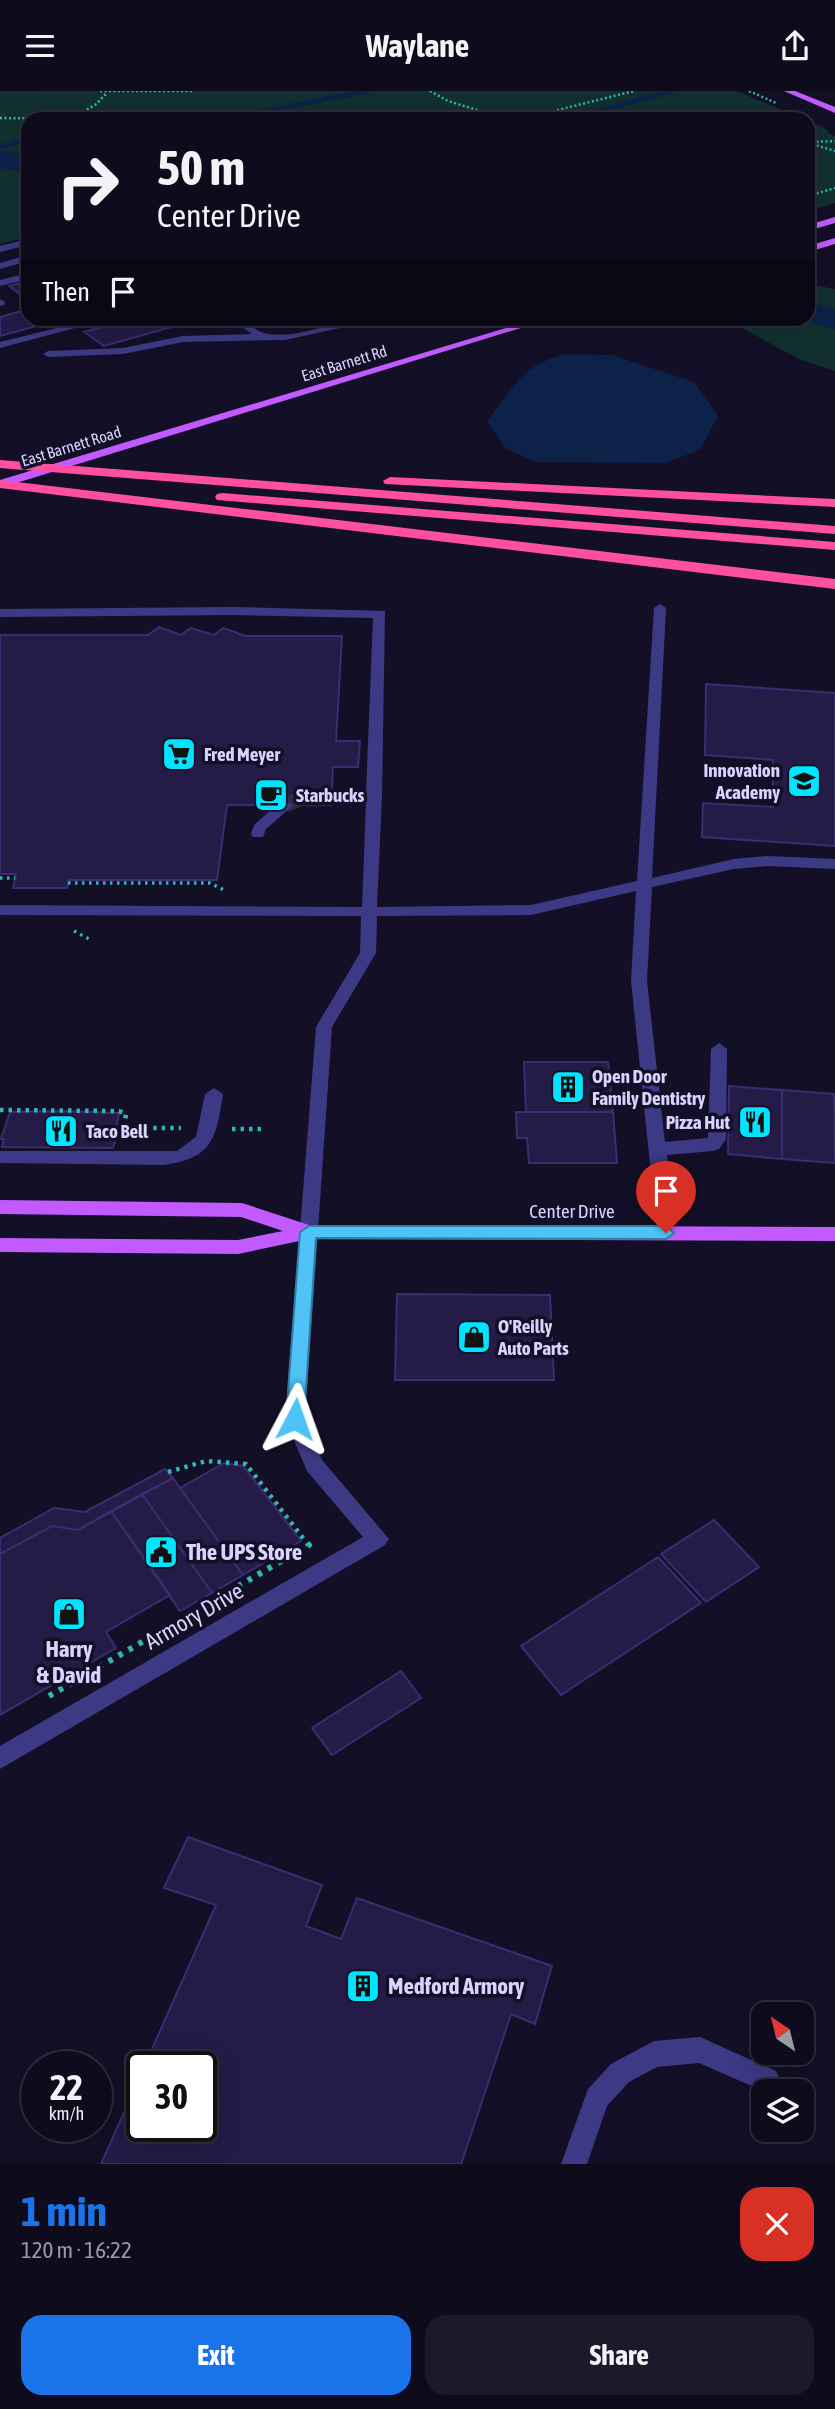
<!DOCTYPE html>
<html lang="en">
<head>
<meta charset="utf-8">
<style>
  body { margin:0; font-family:"Asap Condensed",sans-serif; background:#1c1929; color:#f1f3f6; height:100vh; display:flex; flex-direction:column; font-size:26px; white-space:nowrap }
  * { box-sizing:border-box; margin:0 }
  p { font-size:23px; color:#9b9ba3 }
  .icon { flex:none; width:38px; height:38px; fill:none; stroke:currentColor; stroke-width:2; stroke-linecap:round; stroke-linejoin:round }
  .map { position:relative; height:2073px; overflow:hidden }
  .side { display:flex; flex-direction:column; background:#0e0b1c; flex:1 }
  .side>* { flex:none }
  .guide { position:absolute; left:21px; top:21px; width:794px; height:214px; border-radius:21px; box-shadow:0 7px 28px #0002,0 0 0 2px #2e2b3b; background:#0e0b1c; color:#f1f3f6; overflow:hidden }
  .needle { width:46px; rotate:325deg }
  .buttons { position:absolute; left:751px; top:1911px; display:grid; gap:14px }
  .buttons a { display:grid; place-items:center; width:63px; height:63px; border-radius:14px; background:#0e0b1c; box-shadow:0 7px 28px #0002,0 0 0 2px #2e2b3b; font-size:35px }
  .speed { position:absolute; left:21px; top:1960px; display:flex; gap:14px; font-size:35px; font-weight:700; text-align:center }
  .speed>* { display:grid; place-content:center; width:91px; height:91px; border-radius:50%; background:#0e0b1c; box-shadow:0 7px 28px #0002,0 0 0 2px #2e2b3b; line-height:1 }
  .speed small { font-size:18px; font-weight:400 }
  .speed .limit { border:4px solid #111; border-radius:10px; background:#fff; color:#111 }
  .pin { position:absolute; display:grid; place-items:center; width:60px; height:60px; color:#fff; margin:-72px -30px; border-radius:50% 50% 50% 0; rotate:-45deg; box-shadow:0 0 7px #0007 }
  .pin .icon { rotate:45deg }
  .me { position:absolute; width:77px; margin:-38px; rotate:4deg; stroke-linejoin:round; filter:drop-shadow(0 0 5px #0008) }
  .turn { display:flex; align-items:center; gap:24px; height:147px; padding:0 21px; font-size:32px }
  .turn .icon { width:91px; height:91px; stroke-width:2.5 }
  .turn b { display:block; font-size:49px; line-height:60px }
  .then { display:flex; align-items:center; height:66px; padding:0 21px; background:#0003; gap:14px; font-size:26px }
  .round { display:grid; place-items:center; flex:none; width:74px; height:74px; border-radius:21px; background:#1c1929 }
  .overview { display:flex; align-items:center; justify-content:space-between; height:119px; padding:0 21px }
  h1 { font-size:42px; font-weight:700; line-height:52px; color:#1a73e8 }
  .cta { display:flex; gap:14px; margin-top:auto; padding:14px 21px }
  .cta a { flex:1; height:80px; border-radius:21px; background:#1a73e8; color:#fff; font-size:28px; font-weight:700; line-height:80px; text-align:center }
  .cta a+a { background:#1c1929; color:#f1f3f6 }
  header { display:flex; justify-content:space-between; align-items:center; height:91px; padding:0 21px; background:#0e0b1c; font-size:32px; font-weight:700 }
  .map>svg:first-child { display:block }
</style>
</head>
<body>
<header><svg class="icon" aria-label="menu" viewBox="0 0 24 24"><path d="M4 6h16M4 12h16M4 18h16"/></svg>Waylane<svg class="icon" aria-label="share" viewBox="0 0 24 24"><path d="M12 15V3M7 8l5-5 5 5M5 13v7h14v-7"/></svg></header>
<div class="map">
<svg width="835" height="2073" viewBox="0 0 835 2073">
  <rect width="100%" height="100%" fill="#130f26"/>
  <path fill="#12302f" d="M0,0H737L803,28H28V146L0,153Z
    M809,30L828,39V42L835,45V112L809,120Z
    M809,193L835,198V280L799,268L725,228H808Z"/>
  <path fill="#0c2248" d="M566,263L612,264L694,291L718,325L700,359L665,372L537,371L506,358L487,330C514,296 521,274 566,263Z"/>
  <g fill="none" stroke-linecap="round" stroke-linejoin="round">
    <path stroke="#0c2248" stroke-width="5" d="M225,28L366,0
      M569,28L671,0
      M0,56L28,48"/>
    <path fill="#0c2248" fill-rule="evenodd" d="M0,59L28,64V82L0,77Z
      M808,211L835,218V238L796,228H808Z"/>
  </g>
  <path fill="#241b47" stroke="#3b2d73" stroke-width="2" d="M28,190V209L9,195Z
    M28,218V228H95L64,236L55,230L0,245V226Z
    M131,228H200L104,255L84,241Z
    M159,536L181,544L191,537L214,544L223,537L246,545H342L336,650H360L358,676H333L331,714H227L217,789H69L67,797H13L16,783H0V544H148Z
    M706,593L835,602V755L702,746L703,712L773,716V669L705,664Z
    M524,971H608L613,1021H526Z
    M729,995L782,999V1068L728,1063Z
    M782,999L834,1003L835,1072L782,1068Z
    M63,1020L119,1022L117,1033H120L113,1057L2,1056L4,1048H1L10,1021Z
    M516,1021H613L617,1072H529L527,1047H517Z
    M397,1203L550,1204L554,1289H395Z
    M224,1372L243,1375L301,1450L243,1484L180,1397Z
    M165,1378L173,1387L78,1439L52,1435L0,1463V1447L54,1417L85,1421Z
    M173,1387L243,1484L212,1502L142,1403Z
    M142,1403L212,1502L180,1520L111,1420Z
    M111,1420L170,1504L106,1541L116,1557L0,1624V1463L52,1435L78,1439Z
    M714,1429L759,1476L706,1511L661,1463Z
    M658,1466L701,1512L561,1604L521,1555Z
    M401,1580L421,1607L332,1664L312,1637Z
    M188,1746L322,1794L306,1835L341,1848L357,1807L552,1875L535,1933L511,1923L461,2073H101L142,1981V2035H201V1976H144L216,1814L164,1797Z"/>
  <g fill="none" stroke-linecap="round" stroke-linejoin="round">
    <path stroke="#312d47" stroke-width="15" stroke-dasharray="15 8" stroke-linecap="butt" d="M285,714L299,708H331"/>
    <path stroke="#2fb8b0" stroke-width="2.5" stroke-dasharray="2 2.5" stroke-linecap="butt" d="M100,0H193
      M430,0L448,10L506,28
      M749,0L776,12
      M0,27L72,28
      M71,27L95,14L107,2
      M522,28L634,0
      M812,51L835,50
      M808,52L835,60
      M808,105L835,97"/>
    <path stroke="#2fb8b0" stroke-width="3.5" stroke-dasharray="2.5 4.5" stroke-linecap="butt" d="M0,787H15
      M68,792H210L224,799
      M74,840L91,849"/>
    <path stroke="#2fb8b0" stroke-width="4.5" stroke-dasharray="3.5 5" stroke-linecap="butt" d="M0,1019L119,1020L126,1023L124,1037H181
      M232,1038H263
      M168,1381L206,1370L246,1373L306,1451"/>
    <path stroke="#2fb8b0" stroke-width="6" stroke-dasharray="4.5 7" stroke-linecap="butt" d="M49,1605L309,1454L305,1449"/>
    <path fill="#3d3a85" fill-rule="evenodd" d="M28,148V154L0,161V155Z
      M28,164V170L0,178V172Z
      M28,182V188L0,195V189Z
      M0,208L5,211L4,214L0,215Z
      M93,228H109L0,257V251Z
      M230,228C246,226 253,241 269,243C306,248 344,224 381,228L285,249L183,251L123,263L48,266L43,263L48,260L123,257L183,245L252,243Z
      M660,513L666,517L652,787L734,768L768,765L835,768V778L768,775L734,778L652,796L647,890L665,1051L708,1047L711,958L719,952L727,958L726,1048L719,1058L713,1060L667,1064L675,1141L673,1146H659L657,1141L631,890L636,800L531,824L377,825L376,862L332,936L305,1328L322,1369L389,1448L385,1454L0,1678V1655L363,1446L307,1380L285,1328L316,936L360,862L361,825L0,824V814L362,816L366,711L331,712L324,708L331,704L366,702L373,527L234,524L0,526V518L234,516L385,520L382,706L377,816L531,814L637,790L654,517Z
      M285,710L292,714L290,717L266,738L263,746H253L251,743L254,734L280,711Z
      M214,997L223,1003C216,1048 213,1067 164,1074L0,1072V1060H177L196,1046L205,1003Z
      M700,1946L776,1980L780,1989L776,1998L763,2000L699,1972L657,1976L629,1991L607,2015L587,2073H561L588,1998L611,1973L654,1950Z"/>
    <path fill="#c25bff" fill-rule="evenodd" d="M784,0H795L835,16V22Z
      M835,126V132L808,140V134Z
      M835,147V153L808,161V155Z
      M536,228H550L0,397V389Z
      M0,1109L242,1112L309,1134L835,1136V1150L309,1148L238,1163L0,1161V1147L238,1149L283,1140L241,1126L0,1123Z"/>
    <path fill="#ff4fa3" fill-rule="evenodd" d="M0,369L835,435V443L0,377Z
      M390,386L835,408V416L385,393L383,390Z
      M0,389L835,488V498L0,397Z
      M222,402L835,451V459L217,409L215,406L217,403Z"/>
  </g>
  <path fill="#4fc3f7" stroke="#337fa1" stroke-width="2" d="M309,1135H666L674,1142L666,1148L316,1147L304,1328L301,1333L295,1335L288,1333L286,1328L300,1141Z"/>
  <defs>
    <g id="supermarket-square" transform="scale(1.75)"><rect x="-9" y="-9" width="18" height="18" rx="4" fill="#00e5ff" stroke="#130f26"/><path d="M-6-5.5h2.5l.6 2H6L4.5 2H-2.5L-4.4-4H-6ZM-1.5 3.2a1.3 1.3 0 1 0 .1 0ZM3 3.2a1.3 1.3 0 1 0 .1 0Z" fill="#111"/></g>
    <g id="school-square" transform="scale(1.75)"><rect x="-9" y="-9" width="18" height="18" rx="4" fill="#00e5ff" stroke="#130f26"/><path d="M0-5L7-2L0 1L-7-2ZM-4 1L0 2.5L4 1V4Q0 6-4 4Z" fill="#111"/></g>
    <g id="cafe-square" transform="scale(1.75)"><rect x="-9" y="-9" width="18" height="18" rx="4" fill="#00e5ff" stroke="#130f26"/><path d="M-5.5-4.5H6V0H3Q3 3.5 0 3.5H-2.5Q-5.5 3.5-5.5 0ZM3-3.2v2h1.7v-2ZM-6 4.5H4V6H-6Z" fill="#111"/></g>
    <g id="building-square" transform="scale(1.75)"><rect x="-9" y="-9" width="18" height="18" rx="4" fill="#00e5ff" stroke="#130f26"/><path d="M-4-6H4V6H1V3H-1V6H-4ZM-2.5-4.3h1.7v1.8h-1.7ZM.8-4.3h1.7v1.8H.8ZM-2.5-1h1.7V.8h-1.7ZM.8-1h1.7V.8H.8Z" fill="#111"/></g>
    <g id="restaurant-square" transform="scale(1.75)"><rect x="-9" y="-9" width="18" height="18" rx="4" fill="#00e5ff" stroke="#130f26"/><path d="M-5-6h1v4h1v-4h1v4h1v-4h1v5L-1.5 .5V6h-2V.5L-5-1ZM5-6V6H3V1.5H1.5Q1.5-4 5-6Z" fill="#111"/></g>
    <g id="shop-square" transform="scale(1.75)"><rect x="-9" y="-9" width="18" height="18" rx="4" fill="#00e5ff" stroke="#130f26"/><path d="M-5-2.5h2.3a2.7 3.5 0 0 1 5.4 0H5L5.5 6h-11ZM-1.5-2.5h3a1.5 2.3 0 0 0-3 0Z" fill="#111"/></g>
    <g id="civic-square" transform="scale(1.75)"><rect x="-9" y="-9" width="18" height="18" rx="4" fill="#00e5ff" stroke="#130f26"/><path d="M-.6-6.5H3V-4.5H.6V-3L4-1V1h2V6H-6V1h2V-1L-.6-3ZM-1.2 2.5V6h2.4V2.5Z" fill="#111"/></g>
  </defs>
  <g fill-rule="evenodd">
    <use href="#supermarket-square" x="179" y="663"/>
    <use href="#school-square" x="804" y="690"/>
    <use href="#cafe-square" x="271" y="704"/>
    <use href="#building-square" x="568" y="996"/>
    <use href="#restaurant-square" x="755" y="1031"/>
    <use href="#restaurant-square" x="61" y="1040"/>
    <use href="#shop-square" x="474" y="1246"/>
    <use href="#civic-square" x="161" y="1461"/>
    <use href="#shop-square" x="69" y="1523"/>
    <use href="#building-square" x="363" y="1895"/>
  </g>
  <g text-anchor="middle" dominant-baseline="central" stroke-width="7" stroke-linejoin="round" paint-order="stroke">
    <g font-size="16" fill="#d9d4ff" stroke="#130f26">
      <text transform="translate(344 272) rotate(-17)">East Barnett Rd</text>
      <text transform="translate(71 355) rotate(-17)">East Barnett Road</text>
    </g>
    <g font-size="19" font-weight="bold" fill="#d9d4ff" stroke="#130f26" text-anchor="start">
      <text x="204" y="663">Fred Meyer</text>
      <text x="780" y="679" text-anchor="end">Innovation<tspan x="780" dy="22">Academy</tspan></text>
      <text x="296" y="704">Starbucks</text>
      <text x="592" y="985">Open Door<tspan x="592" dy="22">Family Dentistry</tspan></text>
      <text x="730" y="1031" text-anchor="end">Pizza Hut</text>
      <text x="86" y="1040">Taco Bell</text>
      <text x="498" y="1235">O'Reilly<tspan x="498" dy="22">Auto Parts</tspan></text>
    </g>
    <g font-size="19" fill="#d9d4ff" stroke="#130f26">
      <text x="572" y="1120">Center Drive</text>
    </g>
    <g font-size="23" font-weight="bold" fill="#d9d4ff" stroke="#130f26" text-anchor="start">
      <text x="186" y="1461">The UPS Store</text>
      <text x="69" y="1558" text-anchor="middle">Harry<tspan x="69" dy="26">&amp; David</tspan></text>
      <text x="388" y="1895">Medford Armory</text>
    </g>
    <g font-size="23" fill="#d9d4ff" stroke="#130f26">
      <text transform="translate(194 1525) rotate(-30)">Armory Drive</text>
    </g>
  </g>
</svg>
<div class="buttons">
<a><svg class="needle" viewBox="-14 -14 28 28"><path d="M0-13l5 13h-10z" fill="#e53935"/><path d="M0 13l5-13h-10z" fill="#9b9ba3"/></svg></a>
<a><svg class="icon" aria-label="layers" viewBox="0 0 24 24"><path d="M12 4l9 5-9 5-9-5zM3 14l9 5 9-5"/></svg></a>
</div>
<div class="speed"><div>22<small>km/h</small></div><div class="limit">30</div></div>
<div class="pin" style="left:666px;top:1142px;background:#d93025"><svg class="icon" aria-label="arrive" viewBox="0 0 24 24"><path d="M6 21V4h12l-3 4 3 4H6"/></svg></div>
<svg class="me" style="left:295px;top:1328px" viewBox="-20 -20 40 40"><path d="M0-17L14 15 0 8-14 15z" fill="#4fc3f7" stroke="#fff" stroke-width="4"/></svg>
<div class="guide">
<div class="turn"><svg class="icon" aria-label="right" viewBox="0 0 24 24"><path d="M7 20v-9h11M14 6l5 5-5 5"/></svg><div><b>50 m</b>Center Drive</div></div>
<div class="then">Then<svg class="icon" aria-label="arrive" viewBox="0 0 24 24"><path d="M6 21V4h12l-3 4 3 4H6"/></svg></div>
</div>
</div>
<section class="side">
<div class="overview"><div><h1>1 min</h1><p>120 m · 16:22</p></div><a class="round" style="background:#d93025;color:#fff"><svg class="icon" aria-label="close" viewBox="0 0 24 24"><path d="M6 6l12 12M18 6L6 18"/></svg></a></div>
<div class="cta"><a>Exit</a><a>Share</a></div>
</section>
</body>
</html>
